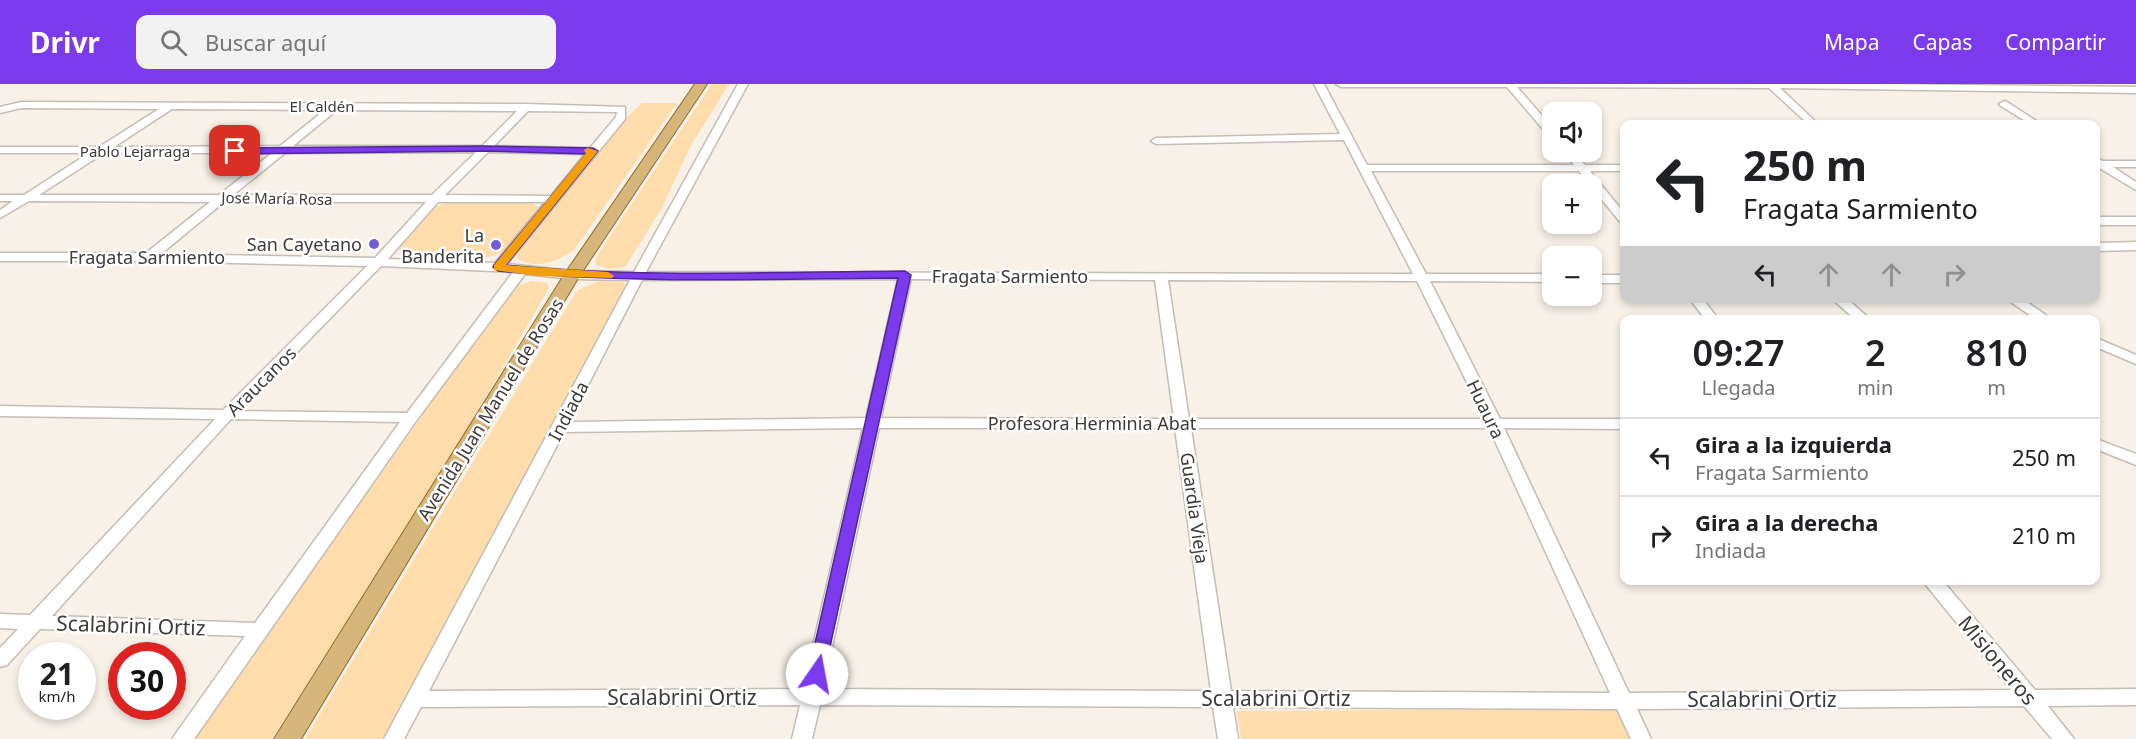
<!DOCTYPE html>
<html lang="es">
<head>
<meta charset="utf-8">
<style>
  body { margin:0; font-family:"Noto Sans",sans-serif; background:#f2f2f2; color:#202124; height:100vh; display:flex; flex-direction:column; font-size:22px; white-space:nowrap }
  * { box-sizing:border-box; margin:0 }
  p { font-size:20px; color:#757577 }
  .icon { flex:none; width:33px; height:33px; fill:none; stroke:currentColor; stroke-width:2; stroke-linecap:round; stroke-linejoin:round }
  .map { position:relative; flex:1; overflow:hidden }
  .panel { position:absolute; left:1620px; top:231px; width:480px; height:270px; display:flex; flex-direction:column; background:#fff; border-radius:12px; box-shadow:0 3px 9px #0003 }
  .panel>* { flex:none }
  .guide { position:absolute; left:1620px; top:36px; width:480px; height:183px; border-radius:12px; box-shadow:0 3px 9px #0003; background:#fff; color:#202124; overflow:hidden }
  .controls { position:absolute; left:1542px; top:18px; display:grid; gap:12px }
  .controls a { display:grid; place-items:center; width:60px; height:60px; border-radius:12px; background:#fff; box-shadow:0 3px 9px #0003; font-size:30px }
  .speed { position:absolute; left:18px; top:558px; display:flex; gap:12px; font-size:30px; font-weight:700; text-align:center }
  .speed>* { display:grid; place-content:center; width:78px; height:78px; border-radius:50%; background:#fff; box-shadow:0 3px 9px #0003; line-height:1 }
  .speed small { font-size:15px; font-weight:400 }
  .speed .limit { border:9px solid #d22; background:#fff; color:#111 }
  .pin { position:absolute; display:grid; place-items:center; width:51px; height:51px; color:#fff; margin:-26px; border-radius:12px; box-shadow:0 3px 9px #0006 }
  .me { position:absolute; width:66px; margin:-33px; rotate:12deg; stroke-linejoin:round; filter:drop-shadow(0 0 4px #0008) }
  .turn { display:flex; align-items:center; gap:21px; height:126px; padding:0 24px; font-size:27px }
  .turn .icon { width:78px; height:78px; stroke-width:2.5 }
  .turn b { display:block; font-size:42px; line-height:51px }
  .lanes { display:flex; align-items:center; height:57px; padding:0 24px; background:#0003; justify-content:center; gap:30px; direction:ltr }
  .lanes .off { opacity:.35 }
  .eta { display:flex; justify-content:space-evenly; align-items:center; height:102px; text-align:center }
  .eta b { font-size:36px; font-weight:600; line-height:42px }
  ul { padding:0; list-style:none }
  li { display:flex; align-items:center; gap:18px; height:78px; padding:0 24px; border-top:2px solid #e0e0e0 }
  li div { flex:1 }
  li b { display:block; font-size:22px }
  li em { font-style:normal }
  header { display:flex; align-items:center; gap:36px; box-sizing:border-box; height:84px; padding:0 30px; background:#7c3aed; color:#fff }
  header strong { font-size:28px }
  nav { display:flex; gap:33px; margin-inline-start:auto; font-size:21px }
  .search { width:420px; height:54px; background:#f2f2f2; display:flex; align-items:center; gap:15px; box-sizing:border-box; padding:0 21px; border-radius:12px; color:#757577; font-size:22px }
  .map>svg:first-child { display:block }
</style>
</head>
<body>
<header>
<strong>Drivr</strong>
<div class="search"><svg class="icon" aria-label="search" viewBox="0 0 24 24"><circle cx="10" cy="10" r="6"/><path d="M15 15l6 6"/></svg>Buscar aquí</div>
<nav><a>Mapa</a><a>Capas</a><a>Compartir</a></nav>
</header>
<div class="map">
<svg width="2136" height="655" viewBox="0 0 2136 655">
  <rect width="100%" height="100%" fill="#f7f1e7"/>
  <path fill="#ffdcac" d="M712,0H729L690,63L661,126L625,183L609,185L595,181L597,172Z
    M642,19H677L574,166C555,178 541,185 519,176L516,171L628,32Z
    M446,119H532L539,124L503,168L489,173L403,170L397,164L435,123Z
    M532,197L547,199L549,204L455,366L272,655H191L479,252L516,202Z
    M600,197L624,198L625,203L385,655H305L571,216L578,206Z
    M1618,625L1632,655H1241L1237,627Z"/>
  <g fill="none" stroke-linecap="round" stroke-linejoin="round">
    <g stroke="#c3bdb4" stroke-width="3">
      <path id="minor" d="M738,0H748L646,188L1413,190L1344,56L1156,60L1151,57L1156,54L1340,50L1314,0H1324L1367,81H1574L1564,68H1574L1585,81H1624V87H1590L1624,129V140L1620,138L1579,87H1371L1426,190H1552V198L1430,197L1500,335H1624V345L1504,344L1629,609L2011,606L1922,496H1942L2035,606L2136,605V621L2048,622L2074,655H2052L2024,622L1637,625L1651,655H1631L1617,625L1233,623L1238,655H1218L1213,623L820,621L812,655H792L800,621L421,623L404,655H384L630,196L572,195L525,190L416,337L194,655H172L245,552L40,545L7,581L0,583V564L18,545L0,544V530L30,531L215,335L0,332V322L223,326L367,182L149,177H0V169H146L210,118L29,117L0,134V126L13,117H0V111H24L89,69H0V63H99L159,25L21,24L0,29V23L21,18L527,20L625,23V35L507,180L572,187L634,188ZM172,25L325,26L280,62L114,63ZM337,26L517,27L482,62H293ZM528,27L617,28L616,33L590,64L494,62ZM476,68L432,111H233L285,69ZM488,68L585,70L551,112L445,111ZM104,69H272L219,111H39ZM224,118H426L375,174L161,170ZM438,118H545L495,179L388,175ZM381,182L513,188L407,329L240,327ZM898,195L866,334L569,338L642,196ZM911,195L1155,196L1174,335L881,334ZM1168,196L1417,197L1485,335H1189ZM231,335L400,338L255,539L52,532ZM863,344L803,605L429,607L564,348ZM879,344H1175L1211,607L823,605ZM1191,344H1489L1610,609L1231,607Z
        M1336,0H1876L2136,3V9L1780,4L1818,40H1808L1769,4L1517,3L1552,43V52L1548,51L1507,3H1341Z
        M2004,17L2007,18L2041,40H2030L2001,22L1999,20Z
        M2096,74L2103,77H2136V83H2113L2136,98V106L2096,82Z
        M2096,133H2136V141H2096Z
        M2136,158V166L2096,167V159Z
        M1592,191H1624V199H1592Z
        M1689,214H1702L1719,236H1706Z
        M1831,214H1846L1871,236H1856Z
        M2005,214H2021L2053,236H2037Z
        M2096,254L2136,271V280L2096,263Z
        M2096,355L2136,370V381L2096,365Z"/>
    </g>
    <g stroke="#906b2b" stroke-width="2">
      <path id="major" d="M695,0H707L580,191L301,655H274L564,191Z"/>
    </g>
    <use href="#minor" fill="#fff" fill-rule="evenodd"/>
    <use href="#major" fill="#d7b67c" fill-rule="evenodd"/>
  </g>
  <path fill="#7c3aed" stroke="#51269a" stroke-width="1.5" d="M486,62L593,64L598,67L506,181C639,194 772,188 905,187L911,191L823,595L817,597L810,595L808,590L898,194C765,195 631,200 498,187L493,183L494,181L586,70L486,67L235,70L230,67L235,64Z"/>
  <path fill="#f59e0b" d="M588,64L598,67L506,181L608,188L614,192L612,194L538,192L494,186V181L586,69L584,67L585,65Z"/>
  <g fill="#6f5dd7" stroke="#fff" stroke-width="2">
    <circle cx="374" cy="160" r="6"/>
    <circle cx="496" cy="161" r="6"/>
  </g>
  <g text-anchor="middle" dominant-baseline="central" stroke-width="5" stroke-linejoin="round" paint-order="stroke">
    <g font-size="15" fill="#3d3a37" stroke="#fff">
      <text x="322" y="22">El Caldén</text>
      <text x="135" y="67">Pablo Lejarraga</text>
      <text transform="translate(277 114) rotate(1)">José María Rosa</text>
    </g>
    <g font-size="18" fill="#3d3a37" stroke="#fff" text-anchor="end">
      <text x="484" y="151">La<tspan x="484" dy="21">Banderita</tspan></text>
      <text x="362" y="160">San Cayetano</text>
    </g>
    <g font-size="18" fill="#3d3a37" stroke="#fff">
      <text x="147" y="173">Fragata Sarmiento</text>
      <text x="1010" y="192">Fragata Sarmiento</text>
      <text transform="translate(261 297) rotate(-45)">Araucanos</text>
      <text transform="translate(490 325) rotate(-58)">Avenida Juan Manuel de Rosas</text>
      <text transform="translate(1486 325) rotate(64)">Huaura</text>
      <text transform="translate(568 327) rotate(-62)">Indiada</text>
      <text x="1092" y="339">Profesora Herminia Abat</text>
      <text transform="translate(1195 424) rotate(82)">Guardia Vieja</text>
    </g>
    <g font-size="21" fill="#3d3a37" stroke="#fff">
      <text transform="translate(131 541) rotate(2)">Scalabrini Ortiz</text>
      <text transform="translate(1998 576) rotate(50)">Misioneros</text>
      <text x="682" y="613">Scalabrini Ortiz</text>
      <text x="1276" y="614">Scalabrini Ortiz</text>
      <text x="1762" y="615">Scalabrini Ortiz</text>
    </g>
  </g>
</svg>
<div class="controls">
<a><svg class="icon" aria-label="sound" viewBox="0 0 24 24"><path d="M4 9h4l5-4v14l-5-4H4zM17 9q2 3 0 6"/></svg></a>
<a>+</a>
<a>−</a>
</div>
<div class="speed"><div>21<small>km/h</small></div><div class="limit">30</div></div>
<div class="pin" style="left:235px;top:67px;background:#d93025"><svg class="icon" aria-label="arrive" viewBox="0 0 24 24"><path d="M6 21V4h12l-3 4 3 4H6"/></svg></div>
<svg class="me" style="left:817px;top:590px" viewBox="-20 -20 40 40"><circle r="19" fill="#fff"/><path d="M0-13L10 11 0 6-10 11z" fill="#7c3aed"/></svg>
<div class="guide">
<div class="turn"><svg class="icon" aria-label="left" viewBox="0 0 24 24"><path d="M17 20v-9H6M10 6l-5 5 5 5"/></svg><div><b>250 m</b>Fragata Sarmiento</div></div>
<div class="lanes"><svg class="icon" aria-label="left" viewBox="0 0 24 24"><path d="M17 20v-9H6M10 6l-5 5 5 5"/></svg><svg class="icon off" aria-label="ahead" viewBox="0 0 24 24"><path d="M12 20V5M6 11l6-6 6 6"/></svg><svg class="icon off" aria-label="ahead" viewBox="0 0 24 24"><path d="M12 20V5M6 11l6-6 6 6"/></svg><svg class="icon off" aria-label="right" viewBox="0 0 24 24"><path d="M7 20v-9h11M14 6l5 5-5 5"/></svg></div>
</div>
<section class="panel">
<div class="eta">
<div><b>09:27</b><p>Llegada</p></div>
<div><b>2</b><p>min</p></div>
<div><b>810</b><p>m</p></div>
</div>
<ul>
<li><svg class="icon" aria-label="left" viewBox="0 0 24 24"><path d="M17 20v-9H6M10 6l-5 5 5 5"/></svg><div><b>Gira a la izquierda</b><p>Fragata Sarmiento</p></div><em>250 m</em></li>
<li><svg class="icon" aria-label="right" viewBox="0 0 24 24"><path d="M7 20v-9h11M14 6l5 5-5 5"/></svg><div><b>Gira a la derecha</b><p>Indiada</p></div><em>210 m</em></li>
</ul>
</section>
</div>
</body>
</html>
